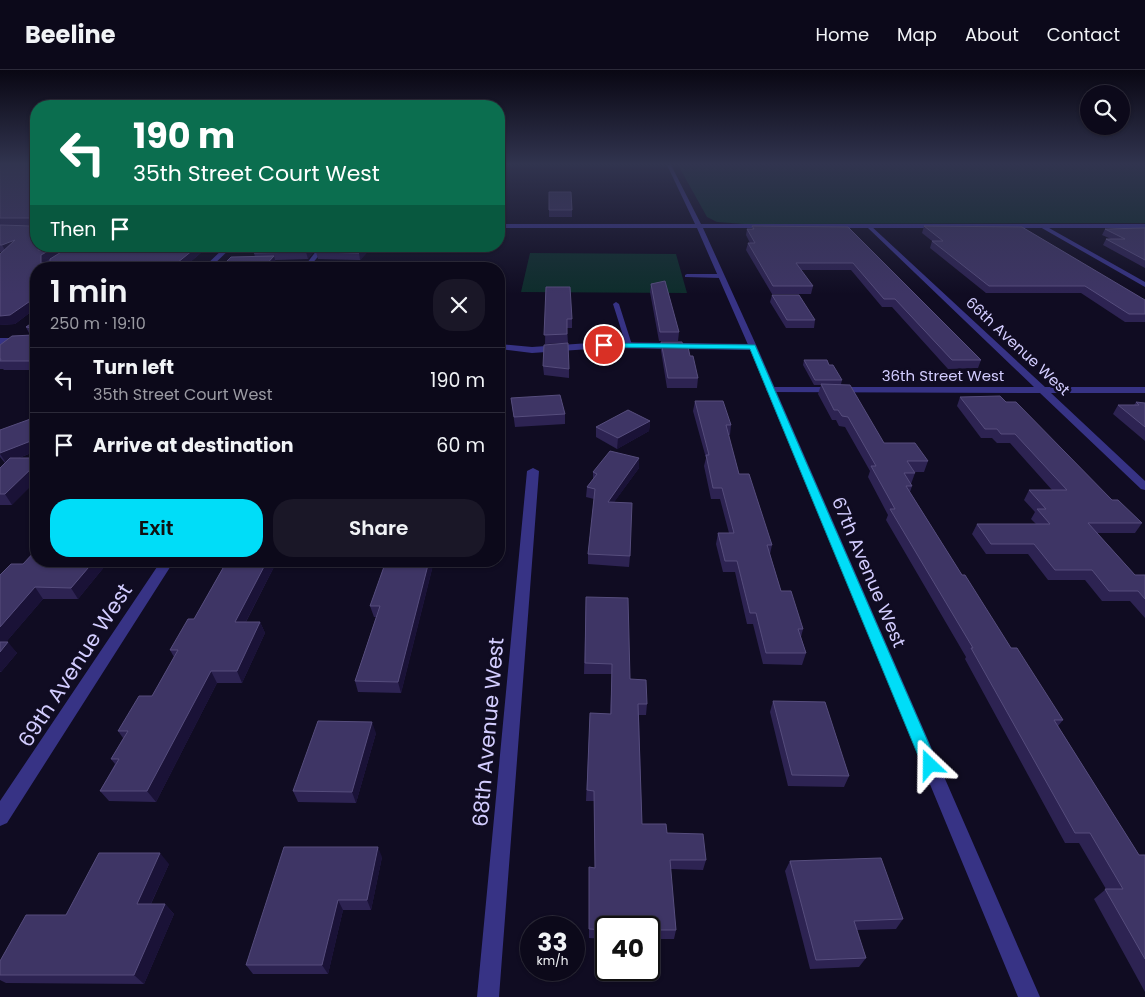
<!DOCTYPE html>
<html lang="en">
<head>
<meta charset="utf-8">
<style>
  body { margin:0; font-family:Poppins,sans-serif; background:#1a1727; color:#f1f3f6; height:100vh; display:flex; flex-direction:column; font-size:19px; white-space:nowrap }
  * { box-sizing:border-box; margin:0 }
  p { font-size:16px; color:#9a9aa2 }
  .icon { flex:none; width:28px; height:28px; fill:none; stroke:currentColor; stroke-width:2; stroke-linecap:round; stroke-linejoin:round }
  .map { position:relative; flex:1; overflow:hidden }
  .drawer { position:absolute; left:30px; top:192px; width:475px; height:305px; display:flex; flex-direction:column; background:#0c091a; border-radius:20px; box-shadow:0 1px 4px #0004,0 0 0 1px #2c2a39 }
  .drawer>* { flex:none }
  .banner { position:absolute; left:30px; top:30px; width:475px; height:152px; border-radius:20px; box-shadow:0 1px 4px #0004,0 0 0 1px #2c2a39; background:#0b6e4f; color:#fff; overflow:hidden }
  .fabs { position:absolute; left:1080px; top:15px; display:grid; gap:10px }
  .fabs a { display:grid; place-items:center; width:50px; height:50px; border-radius:50%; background:#0c091a; box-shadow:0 1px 4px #0004,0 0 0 1px #2c2a39; font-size:25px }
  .speed { position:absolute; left:520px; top:846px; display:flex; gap:10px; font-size:25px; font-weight:700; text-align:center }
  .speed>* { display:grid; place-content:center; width:65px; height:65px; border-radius:50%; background:#0c091a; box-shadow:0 1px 4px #0004,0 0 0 1px #2c2a39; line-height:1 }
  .speed small { font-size:12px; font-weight:400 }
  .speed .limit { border:2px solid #111; border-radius:8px; background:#fff; color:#111 }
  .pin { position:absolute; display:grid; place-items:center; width:42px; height:42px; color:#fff; margin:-21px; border:2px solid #fff; border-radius:50%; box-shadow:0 1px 5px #0007 }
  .me { position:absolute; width:55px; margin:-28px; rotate:337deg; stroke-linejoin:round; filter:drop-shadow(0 0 4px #0008) }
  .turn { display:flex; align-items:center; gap:18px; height:105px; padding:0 20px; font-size:22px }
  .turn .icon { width:65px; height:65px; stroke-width:2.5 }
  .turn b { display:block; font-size:35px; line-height:42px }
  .then { display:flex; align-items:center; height:48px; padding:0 20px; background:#0003; gap:10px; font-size:19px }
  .round { display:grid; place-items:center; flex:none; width:52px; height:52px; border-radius:20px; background:#1a1727 }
  .headline { display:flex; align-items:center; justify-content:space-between; height:85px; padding:0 20px }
  h1 { font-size:30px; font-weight:600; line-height:38px }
  .action { display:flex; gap:10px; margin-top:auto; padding:10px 20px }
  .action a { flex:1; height:58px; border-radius:20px; background:#00ddf8; color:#111; font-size:20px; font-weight:600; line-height:58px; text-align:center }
  .action a+a { background:#1a1727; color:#f1f3f6 }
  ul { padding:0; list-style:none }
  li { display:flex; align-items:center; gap:15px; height:65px; padding:0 20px; border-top:1px solid #2c2a39 }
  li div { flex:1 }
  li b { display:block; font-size:19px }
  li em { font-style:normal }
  header { display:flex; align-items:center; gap:30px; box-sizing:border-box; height:70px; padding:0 25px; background:#0c091a; border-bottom:1px solid #2c2a39 }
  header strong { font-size:24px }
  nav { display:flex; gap:28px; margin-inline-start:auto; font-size:18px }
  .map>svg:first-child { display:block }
</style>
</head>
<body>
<header>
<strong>Beeline</strong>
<nav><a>Home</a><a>Map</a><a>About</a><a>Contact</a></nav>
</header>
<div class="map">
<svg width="1145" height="927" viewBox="0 0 1145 927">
  <rect width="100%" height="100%" fill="#100c22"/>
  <path fill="#0e2d2c" d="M678,95H1145V153L744,154L717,152L707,147Z
    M530,183L676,184L687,223L521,222Z"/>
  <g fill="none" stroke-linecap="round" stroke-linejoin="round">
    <path fill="#373385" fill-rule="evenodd" d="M687,204H721L724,206L721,208L685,207V205Z
      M616,232L619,234L632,275L631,276L626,275L613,234Z"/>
    <path fill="#373385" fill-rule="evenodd" d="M1042,154L1145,212V217L1040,157Z
      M870,155L1045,317H1145V323H1051L1145,411V420L1141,419L1040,323L768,322L766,320L771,317H1034L868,158Z
      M226,176H233L209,199H202Z
      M320,176H327L311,195H307V193Z
      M0,268H36V273L0,274Z
      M604,272L753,274L757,277L753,280L604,278L532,283L499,279V274L532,277Z
      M533,398L539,401L499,927H477L527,401Z
      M161,491H174L7,753L0,756V731Z"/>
    <path fill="#373385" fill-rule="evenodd" d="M667,95H671L701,154H1145V158H703L757,277L1040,927H1018L749,277L697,158H499V154H695Z"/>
  </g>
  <path fill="#2d2352" d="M0,95H36V176H209L182,199H36V238L15,254L0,255V184L1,182H0V155L33,156V155H0Z
    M549,122L572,140V147H549Z
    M752,156L848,157L981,290L978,298L948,299L892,237H882L851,200H801L813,216L811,224H772L746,180L748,173H750L746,165L747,159H752Z
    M924,156L1145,230V252H1125L1081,223H986L930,178L932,171L922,163Z
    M1145,158V198L1103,175L1106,169H1111L1102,165L1105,159Z
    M318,176L308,189L275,190L276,194L271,199H219L255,187L254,183Z
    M321,176H373L360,190L318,189L316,182Z
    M651,214L679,262L678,271H659L650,222Z
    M546,217L572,249V258H567L568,273L545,274Z
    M772,225L815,250L814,258H786L770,232Z
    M36,250L35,300H4L3,299H0V275L30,265L26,257Z
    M661,272L683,277L698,308L697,318H667L661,281Z
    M804,290L829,295L842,310L841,314L884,373L928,391L924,402H914L915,403L911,414L912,416L910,422L962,505L1011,578L1063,650L1058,656L1139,785H1145V922L1094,829L1106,819L1079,773H1065L965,589L966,587L886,450L888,445L868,407L870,401L845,357L839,356L836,350H832L818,324L821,315H814L803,295Z
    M543,296L569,299V308L544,305Z
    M960,327L1006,332L1112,430L1142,453L1135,463H1097L1135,505H1145V548L1130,531H1102L1085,510H1048L1028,484H986L972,464L977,454H1036L1031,449L1035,442L1024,430L1029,420H1052L1010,373H997L992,368H981L957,336Z
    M511,328L565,344V354L515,357Z
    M695,331L731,355L730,365H728L739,404L772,475L770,484L781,521L803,559L801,567L806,583L802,595L763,594L753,554H747L735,502H723L716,474L718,463H729L720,429H711L704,396L706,388L693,341Z
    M1136,332L1145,333V371L1113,344L1118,335H1134Z
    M650,351L649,361L617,379L596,367V357Z
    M0,360L36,381L19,388L12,435H0V398L5,393L0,387Z
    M639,388V398L614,432L630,486L629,497L588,494V484L594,429L586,427L587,417L593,409V402Z
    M36,491H109L78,529H43L6,572L17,583L1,602H0V505L23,494Z
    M227,491H277L246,552H260L265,563L242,613H217L156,732L109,731L100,721L115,694L111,689L123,668L118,661L152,626L174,587L170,580L194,549Z
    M386,491H434L401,623L358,622L355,611L376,547H374L370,536Z
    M586,527L630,609L647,634L646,645H639L642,754L667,763L706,790L703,800L670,799L676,860L674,869H649V858H606V869L589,868V807L595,798L594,731H586L590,643L610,644L612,604H584Z
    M773,631L849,706L844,717L788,716L770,642Z
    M376,663L356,733L298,732L293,721Z
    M382,787L371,840H343L328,904H253L246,895Z
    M790,791L903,849L896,859L857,860L866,888L859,897L810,899L785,801Z
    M169,794L151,834H165L174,844L144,914L6,913L0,910V891L66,845Z"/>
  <path fill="#1a1237" d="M15,170L6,182L2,175Z
    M40,176H73L45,192L41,193L38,180L39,177Z
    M198,176H209L182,199H173L172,197Z
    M310,176H318L308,189L306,182Z
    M365,176H373L360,190L359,183Z
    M274,186L276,194L271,199H262Z
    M82,195L84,199H77Z
    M36,227V238L15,254L0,255V246Z
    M36,286V300H35L30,291Z
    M650,351L649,361L617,379L618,368Z
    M36,369V381L6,393L0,384V383Z
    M639,388V398L607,442L608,432Z
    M36,394V411L12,435L5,424Z
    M94,491H109L78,529L71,518Z
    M267,491H277L240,563L235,552Z
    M429,491H434L401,623L398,612Z
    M35,517L43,529L0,579V557Z
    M260,552L265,563L242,613L237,601Z
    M8,572L17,583L1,602L0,601V582Z
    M211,601L217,613L156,732L147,721Z
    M372,652L376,663L356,733L352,722Z
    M378,777L382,787L371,840L367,830Z
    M160,783L169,794L146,844L137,834Z
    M338,830L343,840L328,904L322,895Z
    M165,834L174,844L144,914L134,905Z"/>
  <path fill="#3e3565" stroke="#564d7d" d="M0,95H36V176H40L39,177L38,180L45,181L54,176H57L41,185V193L50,192V189L71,176H198L172,197L82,195L77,199H36V227L10,245L0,246V184L15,170L2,175H0V155L33,156L35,150L33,148H0Z
    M549,122H571L572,140H549Z
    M752,156L848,157L981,290H952L895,229H884L853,193H796L813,216H773L748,173H755L747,159H754Z
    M924,156L1022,157L1145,230V244H1129L1085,216H989L932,171H943Z
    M1145,158V190L1106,169H1125L1105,159Z
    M260,176H310L306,182L254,183Z
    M321,176H365L359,183L316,182Z
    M274,186L262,199H219L231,187Z
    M665,211L679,262H660L651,214Z
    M546,217H570L572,249H567V264L544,265Z
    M772,225H799L815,250H787Z
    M36,250V286L30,291H0L1,289H0V275L12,266L33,265V258L26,257Z
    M661,272H682L683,277H688L690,286H693L698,308H668Z
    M568,273L569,299L543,296L544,275Z
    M804,290H827L829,295H833L842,310H815Z
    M821,314L850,315L884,373H915L928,391H907L915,403H904L912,416H906L962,505H965L1011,578H1017L1063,650H1054L1139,785H1145V889L1105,819H1123L1090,763H1075L971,578H973L890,439H895L871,396H876L848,347L842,346L838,340H834Z
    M560,325L565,344L514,347L511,328Z
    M1000,326L1006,332H1016L1112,430H1118L1142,453H1088L1135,505H1145V529L1138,521H1109L1092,500H1055L1034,474H991L977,454H1050L1037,439H1046L1029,420H1067L1015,364H1001L997,359H985L960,327Z
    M695,331H723L731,355H726L739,404H749L772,475H767L781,521H791L803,559H798L806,583H766L756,543H750L737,491H725L718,463H734L722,418H713L706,385H709Z
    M1136,332L1145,333V357L1118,335H1139Z
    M628,340L650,351L618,368L596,357Z
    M36,347V369L0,383V360Z
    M610,381L639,388L608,432L632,433L630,486L588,484L595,419L587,417L597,404L593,402Z
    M10,388H36V394L5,424H0V398Z
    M36,480V491H94L71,518L35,517L0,557V505L11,494H23Z
    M227,491H267L235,552H260L237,601H211L147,721H100L119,689H111L128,661H118L139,626H152L178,580H170L188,549H194Z
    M386,491H429L398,612L355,611L380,536H370Z
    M586,527L628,528L630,609L646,610L647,634H638L642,754H666L667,763L703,764L706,790H670L676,860H649V858H606V860L589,859V797L595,798L594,721L587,720L590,643L611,644L612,594L585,593Z
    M0,572H8L0,582Z
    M773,631L825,632L849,706L792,705Z
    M318,651L372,652L352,722L293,721Z
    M284,777H378L367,830H338L322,895H246Z
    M99,783H160L137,834H165L134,905H0V891L26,845H66Z
    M881,788L903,849L854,851L866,888L816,890L790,791Z"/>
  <linearGradient id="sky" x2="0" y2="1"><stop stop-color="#090713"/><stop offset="0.42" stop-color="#31344f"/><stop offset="1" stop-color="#31344f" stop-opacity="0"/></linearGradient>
  <rect width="1145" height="224" fill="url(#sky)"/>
  <path fill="#00ddf8" stroke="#0090a1" d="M601,273L755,275L938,695L936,700L930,702L925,700L922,695L750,279L604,277L601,276Z"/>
  <g text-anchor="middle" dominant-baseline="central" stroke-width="5" stroke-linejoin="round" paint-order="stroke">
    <g font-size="15" fill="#d3cdff" stroke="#100c22">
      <text transform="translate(1018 276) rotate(43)">66th Avenue West</text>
      <text x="943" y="305">36th Street West</text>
    </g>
    <g font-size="18" fill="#d3cdff" stroke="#100c22">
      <text transform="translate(869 502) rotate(67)">67th Avenue West</text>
    </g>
    <g font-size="21" fill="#d3cdff" stroke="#100c22">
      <text transform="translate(75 595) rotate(-57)">69th Avenue West</text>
      <text transform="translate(488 662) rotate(-85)">68th Avenue West</text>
    </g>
  </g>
</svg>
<div class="fabs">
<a><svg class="icon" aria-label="search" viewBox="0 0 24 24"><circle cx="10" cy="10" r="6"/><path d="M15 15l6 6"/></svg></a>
</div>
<div class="speed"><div>33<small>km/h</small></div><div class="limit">40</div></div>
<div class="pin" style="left:604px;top:275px;background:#d93025"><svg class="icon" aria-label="arrive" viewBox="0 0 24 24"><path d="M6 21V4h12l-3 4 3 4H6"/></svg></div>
<svg class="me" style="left:930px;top:695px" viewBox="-20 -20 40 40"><path d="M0-17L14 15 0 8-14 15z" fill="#00ddf8" stroke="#fff" stroke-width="4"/></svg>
<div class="banner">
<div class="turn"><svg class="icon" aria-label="left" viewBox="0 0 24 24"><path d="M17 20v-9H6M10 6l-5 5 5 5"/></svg><div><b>190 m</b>35th Street Court West</div></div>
<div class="then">Then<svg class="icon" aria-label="arrive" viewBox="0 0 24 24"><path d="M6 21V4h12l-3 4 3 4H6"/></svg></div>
</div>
<section class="drawer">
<div class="headline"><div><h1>1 min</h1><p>250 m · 19:10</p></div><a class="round"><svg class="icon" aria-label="close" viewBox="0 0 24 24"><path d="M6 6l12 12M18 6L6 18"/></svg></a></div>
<ul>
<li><svg class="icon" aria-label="left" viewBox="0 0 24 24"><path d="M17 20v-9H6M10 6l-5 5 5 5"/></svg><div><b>Turn left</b><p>35th Street Court West</p></div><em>190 m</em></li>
<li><svg class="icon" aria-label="arrive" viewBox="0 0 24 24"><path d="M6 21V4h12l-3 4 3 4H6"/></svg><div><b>Arrive at destination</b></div><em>60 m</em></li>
</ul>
<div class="action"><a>Exit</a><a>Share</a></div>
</section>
</div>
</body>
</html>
